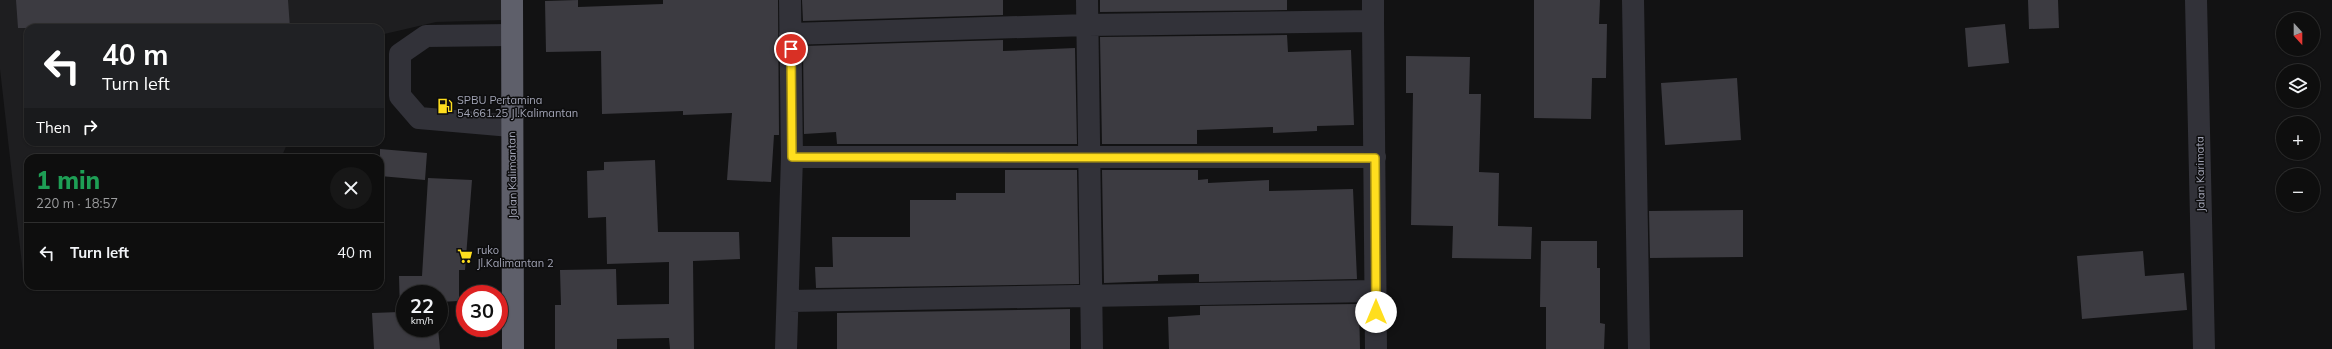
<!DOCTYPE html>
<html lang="en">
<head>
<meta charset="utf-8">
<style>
  body { margin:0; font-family:Mulish,sans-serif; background:#171717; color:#f1f3f6; height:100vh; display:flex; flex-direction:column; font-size:15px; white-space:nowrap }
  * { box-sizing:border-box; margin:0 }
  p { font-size:13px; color:#9b9c9e }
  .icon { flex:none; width:22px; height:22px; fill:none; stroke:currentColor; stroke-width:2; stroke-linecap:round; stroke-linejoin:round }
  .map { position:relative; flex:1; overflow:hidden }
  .drawer { position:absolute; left:24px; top:154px; width:360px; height:136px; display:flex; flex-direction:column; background:#0e0e0e; border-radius:12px; box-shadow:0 1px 3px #0004,0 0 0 1px #2e2e2e }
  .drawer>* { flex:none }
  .hud { position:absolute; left:24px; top:24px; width:360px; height:122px; border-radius:12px; box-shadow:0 1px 3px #0004,0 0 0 1px #2e2e2e; background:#202124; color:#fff; overflow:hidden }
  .needle { width:26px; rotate:159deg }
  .buttons { position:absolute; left:2276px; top:12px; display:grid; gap:8px }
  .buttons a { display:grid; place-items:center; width:44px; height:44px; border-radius:50%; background:#0e0e0e; box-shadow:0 1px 3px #0004,0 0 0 1px #2e2e2e; font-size:20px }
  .speed { position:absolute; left:396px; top:285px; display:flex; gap:8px; font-size:20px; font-weight:700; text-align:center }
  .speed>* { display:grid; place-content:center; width:52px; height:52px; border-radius:50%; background:#0e0e0e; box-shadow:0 1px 3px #0004,0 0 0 1px #2e2e2e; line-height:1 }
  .speed small { font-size:10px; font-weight:400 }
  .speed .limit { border:6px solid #d22; background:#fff; color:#111 }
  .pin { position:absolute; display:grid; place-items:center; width:34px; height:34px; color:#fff; margin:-17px; border:2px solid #fff; border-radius:50%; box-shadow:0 1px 4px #0007 }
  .me { position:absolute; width:44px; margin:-22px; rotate:0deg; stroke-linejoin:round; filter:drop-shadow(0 0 3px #0008) }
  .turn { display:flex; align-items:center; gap:14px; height:84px; padding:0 12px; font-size:18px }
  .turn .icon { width:52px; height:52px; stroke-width:2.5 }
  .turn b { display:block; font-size:28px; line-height:34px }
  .then { display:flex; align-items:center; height:38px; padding:0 12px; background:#0003; gap:8px; font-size:15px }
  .round { display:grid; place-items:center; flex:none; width:42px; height:42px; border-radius:21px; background:#171717 }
  .head { display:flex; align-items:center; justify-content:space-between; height:68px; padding:0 12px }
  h1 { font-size:24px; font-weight:800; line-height:30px; color:#1e9e55 }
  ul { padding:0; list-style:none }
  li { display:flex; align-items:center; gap:12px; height:60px; padding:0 12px; border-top:1px solid #2e2e2e }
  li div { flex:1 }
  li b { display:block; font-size:15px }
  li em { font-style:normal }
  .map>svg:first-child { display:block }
</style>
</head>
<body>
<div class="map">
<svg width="2332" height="349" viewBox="0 0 2332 349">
  <rect width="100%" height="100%" fill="#121213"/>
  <path fill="#1e1e20" d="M0,0H504V20L436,22L380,35V28H28V142H288L281,158H28V272L23,273L0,69Z"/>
  <path fill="#3c3b41" d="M16,0H288L290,28H18Z
    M578,0V7L663,4V0H778L779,135H774L771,182L727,180L732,113L683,115V111L602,114L601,51L546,52L545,1Z
    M802,0H1003V15L803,21Z
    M1100,0H1287V10L1100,12Z
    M1534,0H1600L1599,24H1607L1606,78H1592L1591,119L1534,118Z
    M2028,0H2058L2059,28L2029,29Z
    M2005,24L2009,63L1968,67L1965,28Z
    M1287,35L1288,52L1351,50L1354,125L1317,126V131L1273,133V127L1197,130V144H1102L1100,37Z
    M1003,40V51L1075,48L1077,144H837L836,132L804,134L803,46Z
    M1406,56L1470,57L1469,94H1481L1479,172L1499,173L1498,226L1532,227L1531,259L1452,258L1453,226L1411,225L1413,93H1406Z
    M1737,78L1741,140L1665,145L1661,83Z
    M380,149L427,153L425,180L380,176Z
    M655,160L658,232H739L740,259L693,261L694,349H670L669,338L617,339V349H555V305H561L560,270L616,269L617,305L669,304V262L607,264L606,217L588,218L587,171L604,170V162Z
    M1005,170H1077L1079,284L816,288L815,267H833L832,237H910V200H956V193H1005Z
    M1102,170H1198V180L1208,179V183L1269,180V191L1353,189L1357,279L1199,282V274L1158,275V281L1104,283Z
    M428,178L472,180L465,270H459V301L439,302V294H405V328H438L440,349H374L372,313L400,312L399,276H422Z
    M1743,210V257L1650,258L1649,211Z
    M1541,241H1597V268H1600V323L1605,324L1604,349H1546V307H1540Z
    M2143,251L2145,276L2184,273L2187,310L2082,319L2077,256Z
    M1359,304L1360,349H1169L1168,317L1200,315V306Z
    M1070,309V349H837V313Z"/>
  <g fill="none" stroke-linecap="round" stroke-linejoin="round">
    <path stroke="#323239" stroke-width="22" d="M1087,0L1092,349
      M1633,0L1639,349
      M2196,0L2204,349
      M1373,21L1376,349
      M790,34L1088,25L1373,21V0
      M511,126L419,118L400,96V54L426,36L512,35
      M792,157H1375
      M789,301L1375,291
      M786,349L792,157L790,0"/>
    <path stroke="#5e5f6a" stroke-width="22" d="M512,0L513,349"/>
  </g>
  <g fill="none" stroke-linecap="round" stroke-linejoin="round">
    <g stroke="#a69014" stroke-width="10">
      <path id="route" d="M791,49L792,157L1375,158L1376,312"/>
    </g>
    <use href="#route" stroke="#ffde1e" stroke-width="7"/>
  </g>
  <defs>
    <g id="fuel-bare" transform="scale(1.2)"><path d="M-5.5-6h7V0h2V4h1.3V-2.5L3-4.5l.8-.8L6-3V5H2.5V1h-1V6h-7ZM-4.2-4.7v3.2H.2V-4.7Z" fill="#ffde1e" stroke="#0d0d0e" stroke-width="2.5" paint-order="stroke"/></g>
    <g id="supermarket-bare" transform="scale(1.2)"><path d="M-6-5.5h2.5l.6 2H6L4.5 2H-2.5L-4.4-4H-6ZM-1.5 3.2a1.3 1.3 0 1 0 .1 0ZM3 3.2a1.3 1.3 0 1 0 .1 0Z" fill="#ffde1e" stroke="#0d0d0e" stroke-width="2.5" paint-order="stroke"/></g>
  </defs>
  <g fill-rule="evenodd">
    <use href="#fuel-bare" x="445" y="106"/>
    <use href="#supermarket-bare" x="465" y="256"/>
  </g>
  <g text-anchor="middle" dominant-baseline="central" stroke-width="3" stroke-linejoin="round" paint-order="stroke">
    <g font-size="11" fill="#a2a4b5" stroke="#0d0d0e" text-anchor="start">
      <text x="457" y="100">SPBU Pertamina<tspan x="457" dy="13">54.661.25 Jl.Kalimantan</tspan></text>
      <text x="477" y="250">ruko<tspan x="477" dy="13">Jl.Kalimantan 2</tspan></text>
    </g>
    <g font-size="11" fill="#a2a4b5" stroke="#0d0d0e">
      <text transform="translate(2200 174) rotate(-91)">Jalan Karimata</text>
      <text transform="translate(512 175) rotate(-91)">Jalan Kalimantan</text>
    </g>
  </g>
</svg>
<div class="buttons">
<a><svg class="needle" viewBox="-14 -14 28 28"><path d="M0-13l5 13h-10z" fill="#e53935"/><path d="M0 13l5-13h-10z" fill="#9b9c9e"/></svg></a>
<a><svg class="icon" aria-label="layers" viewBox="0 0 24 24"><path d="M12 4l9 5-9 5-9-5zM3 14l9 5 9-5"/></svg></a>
<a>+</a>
<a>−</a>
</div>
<div class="speed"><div>22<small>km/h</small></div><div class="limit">30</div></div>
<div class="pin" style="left:791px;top:49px;background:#d93025"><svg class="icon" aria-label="arrive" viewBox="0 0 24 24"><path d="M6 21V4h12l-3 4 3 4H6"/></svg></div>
<svg class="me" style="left:1376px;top:312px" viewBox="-20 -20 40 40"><circle r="19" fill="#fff"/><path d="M0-13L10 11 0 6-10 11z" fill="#ffde1e"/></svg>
<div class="hud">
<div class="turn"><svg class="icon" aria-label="left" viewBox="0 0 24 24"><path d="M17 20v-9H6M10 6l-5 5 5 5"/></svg><div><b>40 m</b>Turn left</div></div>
<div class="then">Then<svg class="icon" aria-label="right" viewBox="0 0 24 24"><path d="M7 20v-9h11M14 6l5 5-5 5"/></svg></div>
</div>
<section class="drawer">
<div class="head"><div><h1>1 min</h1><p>220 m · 18:57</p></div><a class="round"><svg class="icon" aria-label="close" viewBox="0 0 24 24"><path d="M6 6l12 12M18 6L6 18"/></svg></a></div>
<ul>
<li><svg class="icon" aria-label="left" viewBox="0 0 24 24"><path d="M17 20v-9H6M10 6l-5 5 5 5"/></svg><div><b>Turn left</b></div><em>40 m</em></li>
</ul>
</section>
</div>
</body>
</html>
